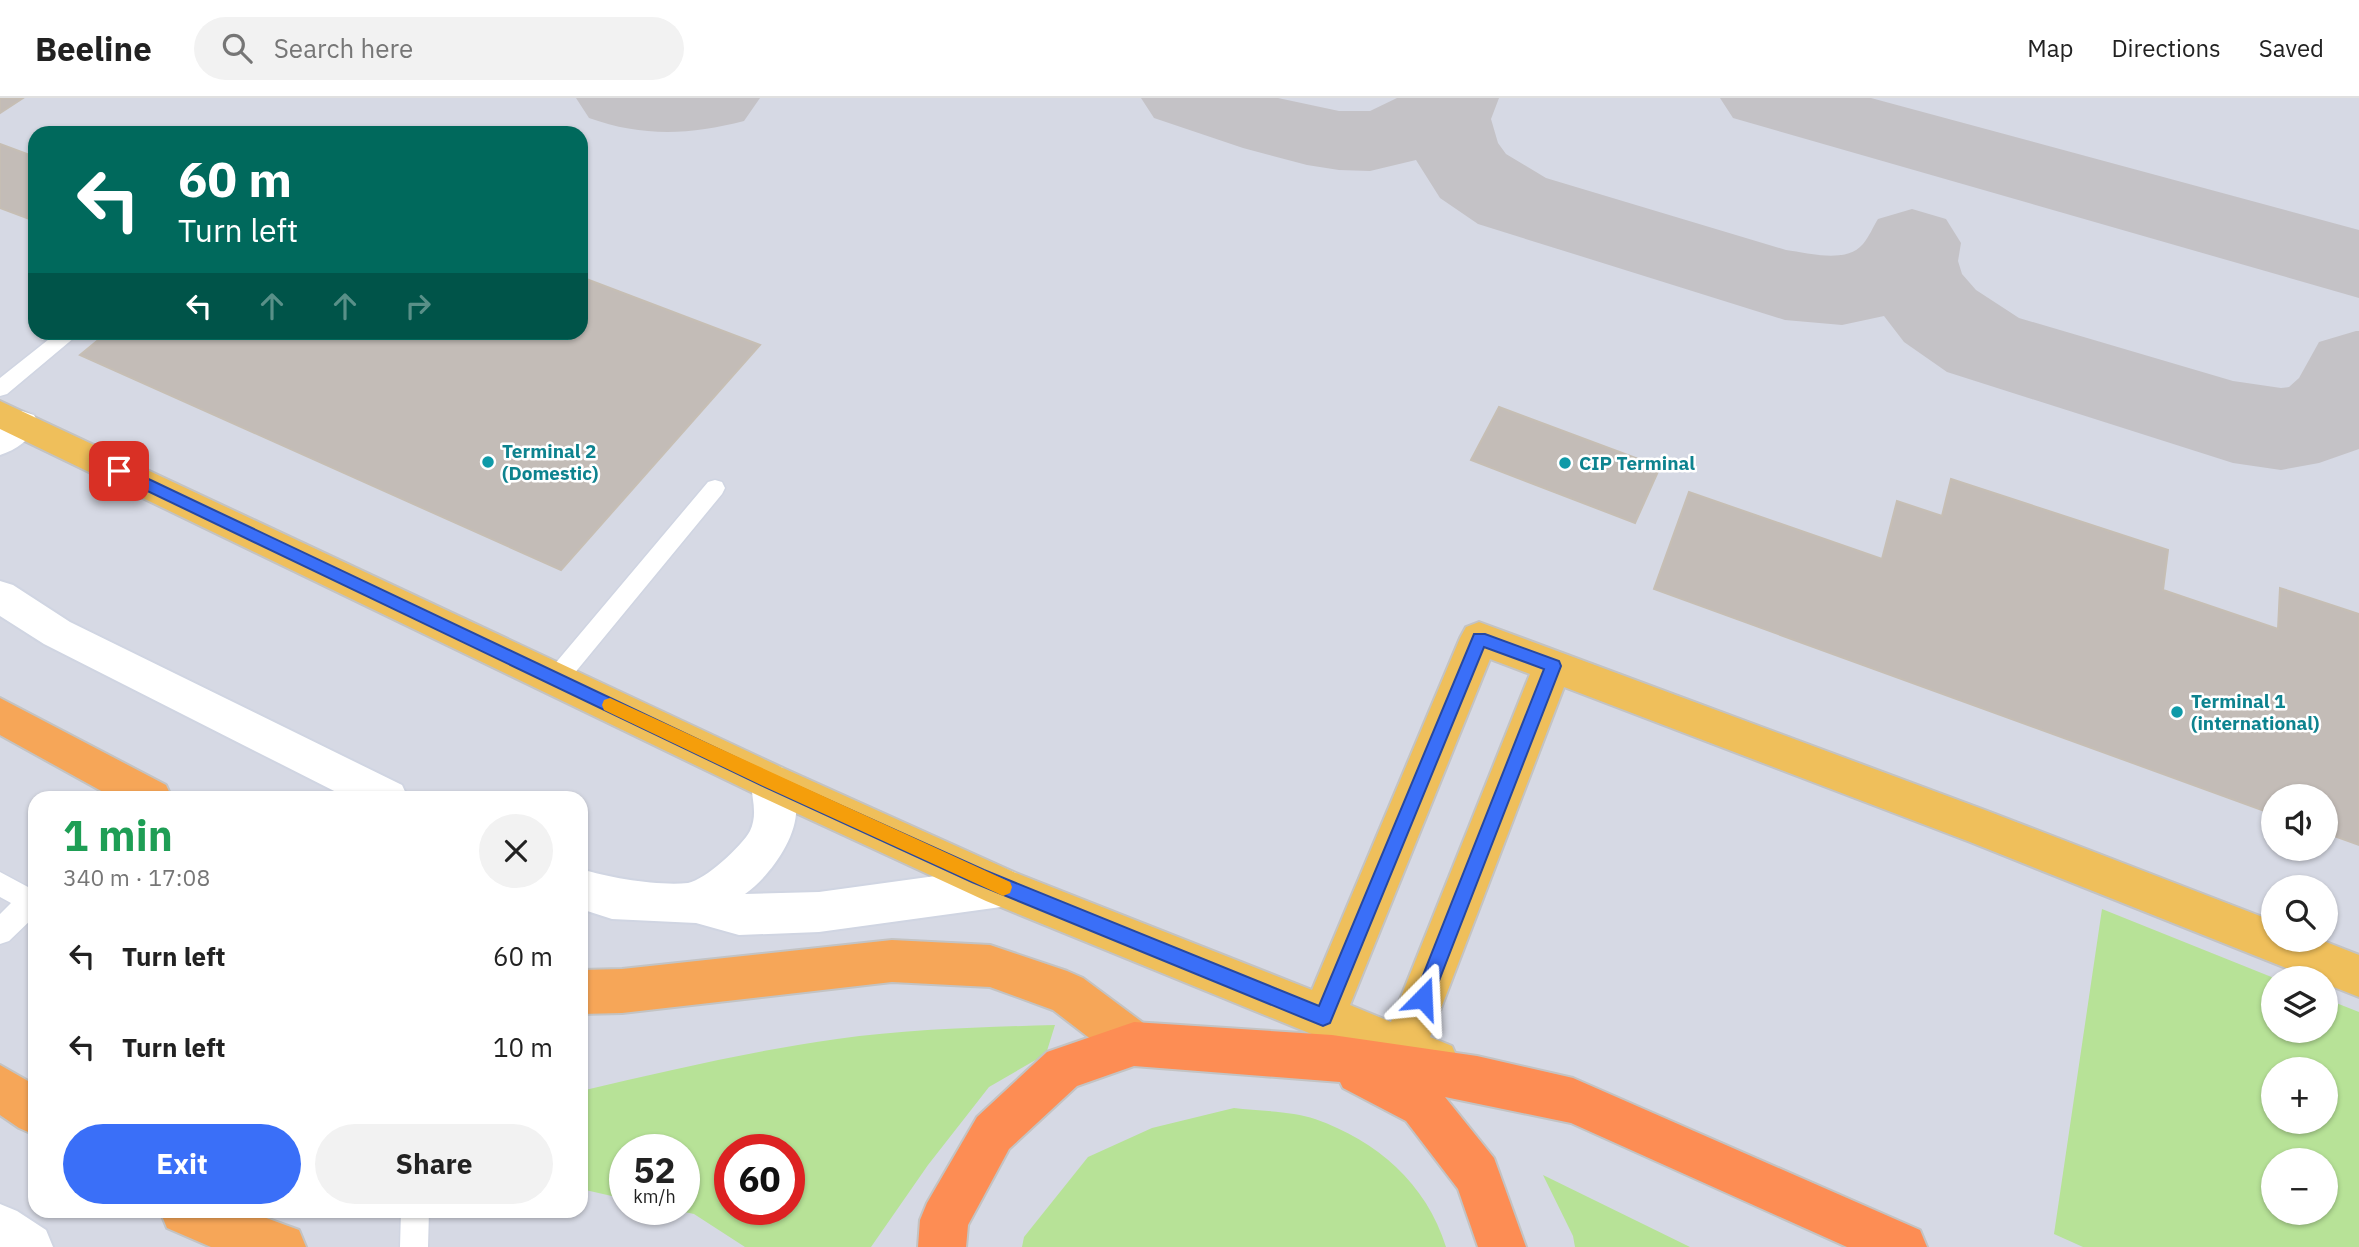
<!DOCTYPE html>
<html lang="en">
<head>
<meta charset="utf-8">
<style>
  body { margin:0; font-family:"IBM Plex Sans",sans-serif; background:#f2f2f2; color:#222; height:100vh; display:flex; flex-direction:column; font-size:26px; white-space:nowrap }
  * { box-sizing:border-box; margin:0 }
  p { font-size:23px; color:#767676 }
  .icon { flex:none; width:38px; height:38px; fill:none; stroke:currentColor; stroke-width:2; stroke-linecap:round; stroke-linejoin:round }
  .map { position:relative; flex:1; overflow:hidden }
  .details { position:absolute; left:28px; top:693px; width:560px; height:427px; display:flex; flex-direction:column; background:#fff; border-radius:21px; box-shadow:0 2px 5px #0004 }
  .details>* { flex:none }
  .banner { position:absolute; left:28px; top:28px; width:560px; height:214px; border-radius:21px; box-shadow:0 2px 5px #0004; background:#00695c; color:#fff; overflow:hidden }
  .buttons { position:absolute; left:2261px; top:686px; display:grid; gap:14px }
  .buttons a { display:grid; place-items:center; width:77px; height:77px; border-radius:50%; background:#fff; box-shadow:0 2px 5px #0004; font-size:35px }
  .speed { position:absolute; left:609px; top:1036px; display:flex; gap:14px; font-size:35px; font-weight:700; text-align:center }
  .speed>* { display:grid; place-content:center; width:91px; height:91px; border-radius:50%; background:#fff; box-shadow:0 2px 5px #0004; line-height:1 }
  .speed small { font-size:18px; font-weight:400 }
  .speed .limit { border:10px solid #d22; background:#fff; color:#111 }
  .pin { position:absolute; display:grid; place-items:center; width:60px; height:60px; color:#fff; margin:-30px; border-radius:14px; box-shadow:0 4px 10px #0006 }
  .me { position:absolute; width:77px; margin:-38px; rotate:21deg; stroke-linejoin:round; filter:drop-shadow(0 0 5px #0008) }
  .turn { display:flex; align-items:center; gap:24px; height:147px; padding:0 35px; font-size:32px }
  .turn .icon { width:91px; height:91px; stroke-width:2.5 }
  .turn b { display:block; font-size:49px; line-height:60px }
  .lanes { display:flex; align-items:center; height:66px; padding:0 35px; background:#0003; justify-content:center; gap:35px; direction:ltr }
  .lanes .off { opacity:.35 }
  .round { display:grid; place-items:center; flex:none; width:74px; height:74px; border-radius:37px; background:#f2f2f2 }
  .head { display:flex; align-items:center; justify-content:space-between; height:119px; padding:0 35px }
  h1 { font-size:42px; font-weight:700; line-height:52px; color:#1e9e55 }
  .primary-button { display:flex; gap:14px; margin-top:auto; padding:14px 35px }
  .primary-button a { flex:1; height:80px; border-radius:42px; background:#3a6ff8; color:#fff; font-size:28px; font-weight:700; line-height:80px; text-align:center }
  .primary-button a+a { background:#f2f2f2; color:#222 }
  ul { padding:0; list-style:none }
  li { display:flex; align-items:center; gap:21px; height:91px; padding:0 35px }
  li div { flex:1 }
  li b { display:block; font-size:26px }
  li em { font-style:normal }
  header { display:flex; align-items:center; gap:42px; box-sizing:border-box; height:98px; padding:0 35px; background:#fff; border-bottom:2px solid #e0e0e0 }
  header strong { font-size:33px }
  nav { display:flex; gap:38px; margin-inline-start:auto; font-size:24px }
  .search { width:490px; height:63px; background:#f2f2f2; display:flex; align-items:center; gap:18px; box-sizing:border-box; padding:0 24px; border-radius:38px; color:#767676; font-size:26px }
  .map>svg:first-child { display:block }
</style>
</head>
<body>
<header>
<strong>Beeline</strong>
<div class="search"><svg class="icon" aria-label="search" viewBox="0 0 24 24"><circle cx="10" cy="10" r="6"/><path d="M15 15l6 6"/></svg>Search here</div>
<nav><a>Map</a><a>Directions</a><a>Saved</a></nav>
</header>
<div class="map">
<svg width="2359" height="1149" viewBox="0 0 2359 1149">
  <rect width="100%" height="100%" fill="#ebe2da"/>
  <path fill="#d6d9e4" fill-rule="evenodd" d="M0,0H2359V1149H0ZM35,35H581V234H35ZM2273,698H2326V751H2273ZM35,700H581V1113H35ZM2273,789H2326V842H2273ZM2273,880H2326V933H2273ZM2273,971H2326V1024H2273ZM625,1052H684V1111H625ZM730,1052H789V1111H730ZM2273,1062H2326V1115H2273Z"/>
  <path fill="#b7e297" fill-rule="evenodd" d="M2102,811L2274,880L2273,933H2326V901L2359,914V1149H2083L2054,1136ZM2273,971H2326V1024H2273ZM2273,1062H2326V1115H2273Z
    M1055,927L1046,956L989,989L928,1067L871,1149H745L694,1116L670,1111H684V1052H625V1101L581,1091V993C666,973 751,953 837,941C909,931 983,929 1055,927ZM730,1052H789V1111H730Z
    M1234,1010C1258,1013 1293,1013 1315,1021C1377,1043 1426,1085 1446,1149H1022L1024,1139L1088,1059L1152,1030Z
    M1543,1077L1690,1149H1575L1573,1138Z"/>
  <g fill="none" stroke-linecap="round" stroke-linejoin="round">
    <path fill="#c4c2c6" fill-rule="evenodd" d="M576,0H760L744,23C690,37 642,39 589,20Z
      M1141,0H1278L1339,13H1370L1397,0H1499L1491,21L1498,45L1506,56L1546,80L1786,152C1809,155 1846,166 1863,146C1869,139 1873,129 1878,121L1912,111L1946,121L1961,145L1958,163L1962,176L1976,192L2019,220L2233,283L2281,290L2289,289L2299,280L2319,244L2356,233H2359V351L2319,365L2281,372L2233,365L1947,274L1904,244L1884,218L1842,227L1785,222L1478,126L1440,100L1416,62L1370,73L1339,72L1307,67L1243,50L1154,20Z
      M1720,0H1871L2359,132V200L1733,20Z"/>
  </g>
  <path fill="#c3bcb7" stroke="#c6beb4" stroke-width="2" d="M0,0H23L0,15Z
    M0,46L35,59V123L0,110Z
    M581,179L760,247L561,472L80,257L108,234H581Z
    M1499,309L1660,369L1635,425L1471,362Z
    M1951,381L2168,452L2163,492L2278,531L2280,490L2359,516V747L2326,735V698H2273V716L1654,491L1689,394L1882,461L1897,403L1942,418Z"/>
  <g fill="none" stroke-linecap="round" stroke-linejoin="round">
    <g stroke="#d0d5e2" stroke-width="3">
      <path id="service" d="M58,234H81L7,296L0,298V280Z
        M715,382L722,384L725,390L722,396L564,588L556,591L548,588L545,581L548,574L708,384Z
        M0,774L28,789L35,786V818L9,843L0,846V816L11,805L0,799Z
        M401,1113H429L428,1149H400Z"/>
    </g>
    <g stroke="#d0d5e2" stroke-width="4">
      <path id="secondary" d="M22,313L34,317L39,326C31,341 16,352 0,357V325L10,317Z
        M0,483L13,487L70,524L402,687L408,700H348L44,546L0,518Z
        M769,665L783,670C789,682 794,694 796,707C799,739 769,779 745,796L819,794L1001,769L1016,775L1022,789L1016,803L1001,809L819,834L739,837L696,825L612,821L581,811V771C610,780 658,788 688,785C705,782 742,748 750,733C761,709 745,692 755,670Z
        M0,1106L17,1113L46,1132L53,1149H0Z"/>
    </g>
    <g stroke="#c3c3c3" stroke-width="4">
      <path id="primary" d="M0,303L783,670L1016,775L1312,892L1460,540L1466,529L1479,524L1985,712L2273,823V842H2321L2359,857V899L2326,886V880H2311L1970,744L1564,589L1430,939L1452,948L1459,964L1452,980L1436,987L986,803L755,696L0,331ZM1490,561L1530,576L1391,924L1350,907Z"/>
    </g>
    <g stroke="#c3c3c3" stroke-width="4">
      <path id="trunk" d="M0,600L166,687L172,700H114L0,637Z
        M892,842L990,847L1067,873L1083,880L1150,930L1156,946L1150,962L1134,968L1118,962L1053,912L990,889L892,884L622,915L581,916V872L622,871Z
        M0,967L35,987V1037L19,1030L0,1017Z
        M160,1113H247L299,1132L306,1149H211L167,1130Z"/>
    </g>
    <g stroke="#c3c3c3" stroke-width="4">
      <path id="motorway" d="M1134,924L1332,937L1477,958L1573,980L1920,1132L1927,1149H1847L1571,1025L1445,999L1494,1060L1526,1149H1478L1458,1091L1406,1023L1343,990L1340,984L1134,968L1077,988L1009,1051L968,1127L966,1149H918L920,1122L927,1105L977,1019L1047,954Z"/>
    </g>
    <use href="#service" fill="#fff" fill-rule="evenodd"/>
    <use href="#secondary" fill="#fff" fill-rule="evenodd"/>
    <use href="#primary" fill="#efbf5b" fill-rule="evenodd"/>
    <use href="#trunk" fill="#f6a658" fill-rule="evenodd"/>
    <use href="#motorway" fill="#fd8d54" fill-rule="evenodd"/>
  </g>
  <path fill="#3a6ff8" stroke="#2648a1" stroke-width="2" d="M119,367L775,678L984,772L1319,908L1474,536H1485L1559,563L1561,568L1430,906L1423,909L1417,906L1414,900L1544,571L1484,549L1330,925L1323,928L972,784L763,688L114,377L112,373L114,369Z"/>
  <path fill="#f59e0b" d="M610,600L1010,784L1012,789L1010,795L1003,798L997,795L763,688L604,612L602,607L604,602Z"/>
  <g fill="#0f9aa8" stroke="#fff" stroke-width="2.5">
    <circle cx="488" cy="364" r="7"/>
    <circle cx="1565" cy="365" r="7"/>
    <circle cx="2177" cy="614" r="7"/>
  </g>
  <g text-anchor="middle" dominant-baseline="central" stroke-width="5" stroke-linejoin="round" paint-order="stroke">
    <g font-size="19" font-weight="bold" fill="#0d838f" stroke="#fff" text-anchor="start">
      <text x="502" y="353">Terminal 2<tspan x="502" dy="22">(Domestic)</tspan></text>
      <text x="1579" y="365">CIP Terminal</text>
      <text x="2191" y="603">Terminal 1<tspan x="2191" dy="22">(international)</tspan></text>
    </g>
  </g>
</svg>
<div class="buttons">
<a><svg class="icon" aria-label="sound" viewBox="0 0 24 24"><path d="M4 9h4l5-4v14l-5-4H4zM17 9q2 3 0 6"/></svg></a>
<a><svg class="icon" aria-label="search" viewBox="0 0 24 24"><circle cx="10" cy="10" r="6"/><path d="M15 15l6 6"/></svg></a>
<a><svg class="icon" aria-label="layers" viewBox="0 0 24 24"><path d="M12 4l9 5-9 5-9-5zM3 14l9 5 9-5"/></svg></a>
<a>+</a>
<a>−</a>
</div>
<div class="speed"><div>52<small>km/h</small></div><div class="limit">60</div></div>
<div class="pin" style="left:119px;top:373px;background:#d93025"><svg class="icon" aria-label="arrive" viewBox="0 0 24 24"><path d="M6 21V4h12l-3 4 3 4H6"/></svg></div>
<svg class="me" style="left:1423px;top:900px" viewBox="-20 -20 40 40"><path d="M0-17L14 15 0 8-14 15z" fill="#3a6ff8" stroke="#fff" stroke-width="4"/></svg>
<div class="banner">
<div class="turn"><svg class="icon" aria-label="left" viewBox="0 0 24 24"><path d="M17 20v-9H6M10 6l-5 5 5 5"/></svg><div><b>60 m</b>Turn left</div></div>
<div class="lanes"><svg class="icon" aria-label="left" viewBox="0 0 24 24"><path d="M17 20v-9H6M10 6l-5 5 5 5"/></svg><svg class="icon off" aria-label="ahead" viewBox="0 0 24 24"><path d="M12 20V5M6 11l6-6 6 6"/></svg><svg class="icon off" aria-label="ahead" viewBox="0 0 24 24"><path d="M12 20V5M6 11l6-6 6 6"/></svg><svg class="icon off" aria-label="right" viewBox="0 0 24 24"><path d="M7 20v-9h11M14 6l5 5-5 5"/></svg></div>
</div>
<section class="details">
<div class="head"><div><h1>1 min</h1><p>340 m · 17:08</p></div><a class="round"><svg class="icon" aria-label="close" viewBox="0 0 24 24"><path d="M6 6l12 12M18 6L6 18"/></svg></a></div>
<ul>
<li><svg class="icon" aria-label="left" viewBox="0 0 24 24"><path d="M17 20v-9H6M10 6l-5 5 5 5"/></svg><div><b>Turn left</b></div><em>60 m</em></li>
<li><svg class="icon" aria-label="left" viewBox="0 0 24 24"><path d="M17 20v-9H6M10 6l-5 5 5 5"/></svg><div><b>Turn left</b></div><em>10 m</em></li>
</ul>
<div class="primary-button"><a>Exit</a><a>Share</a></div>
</section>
</div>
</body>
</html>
